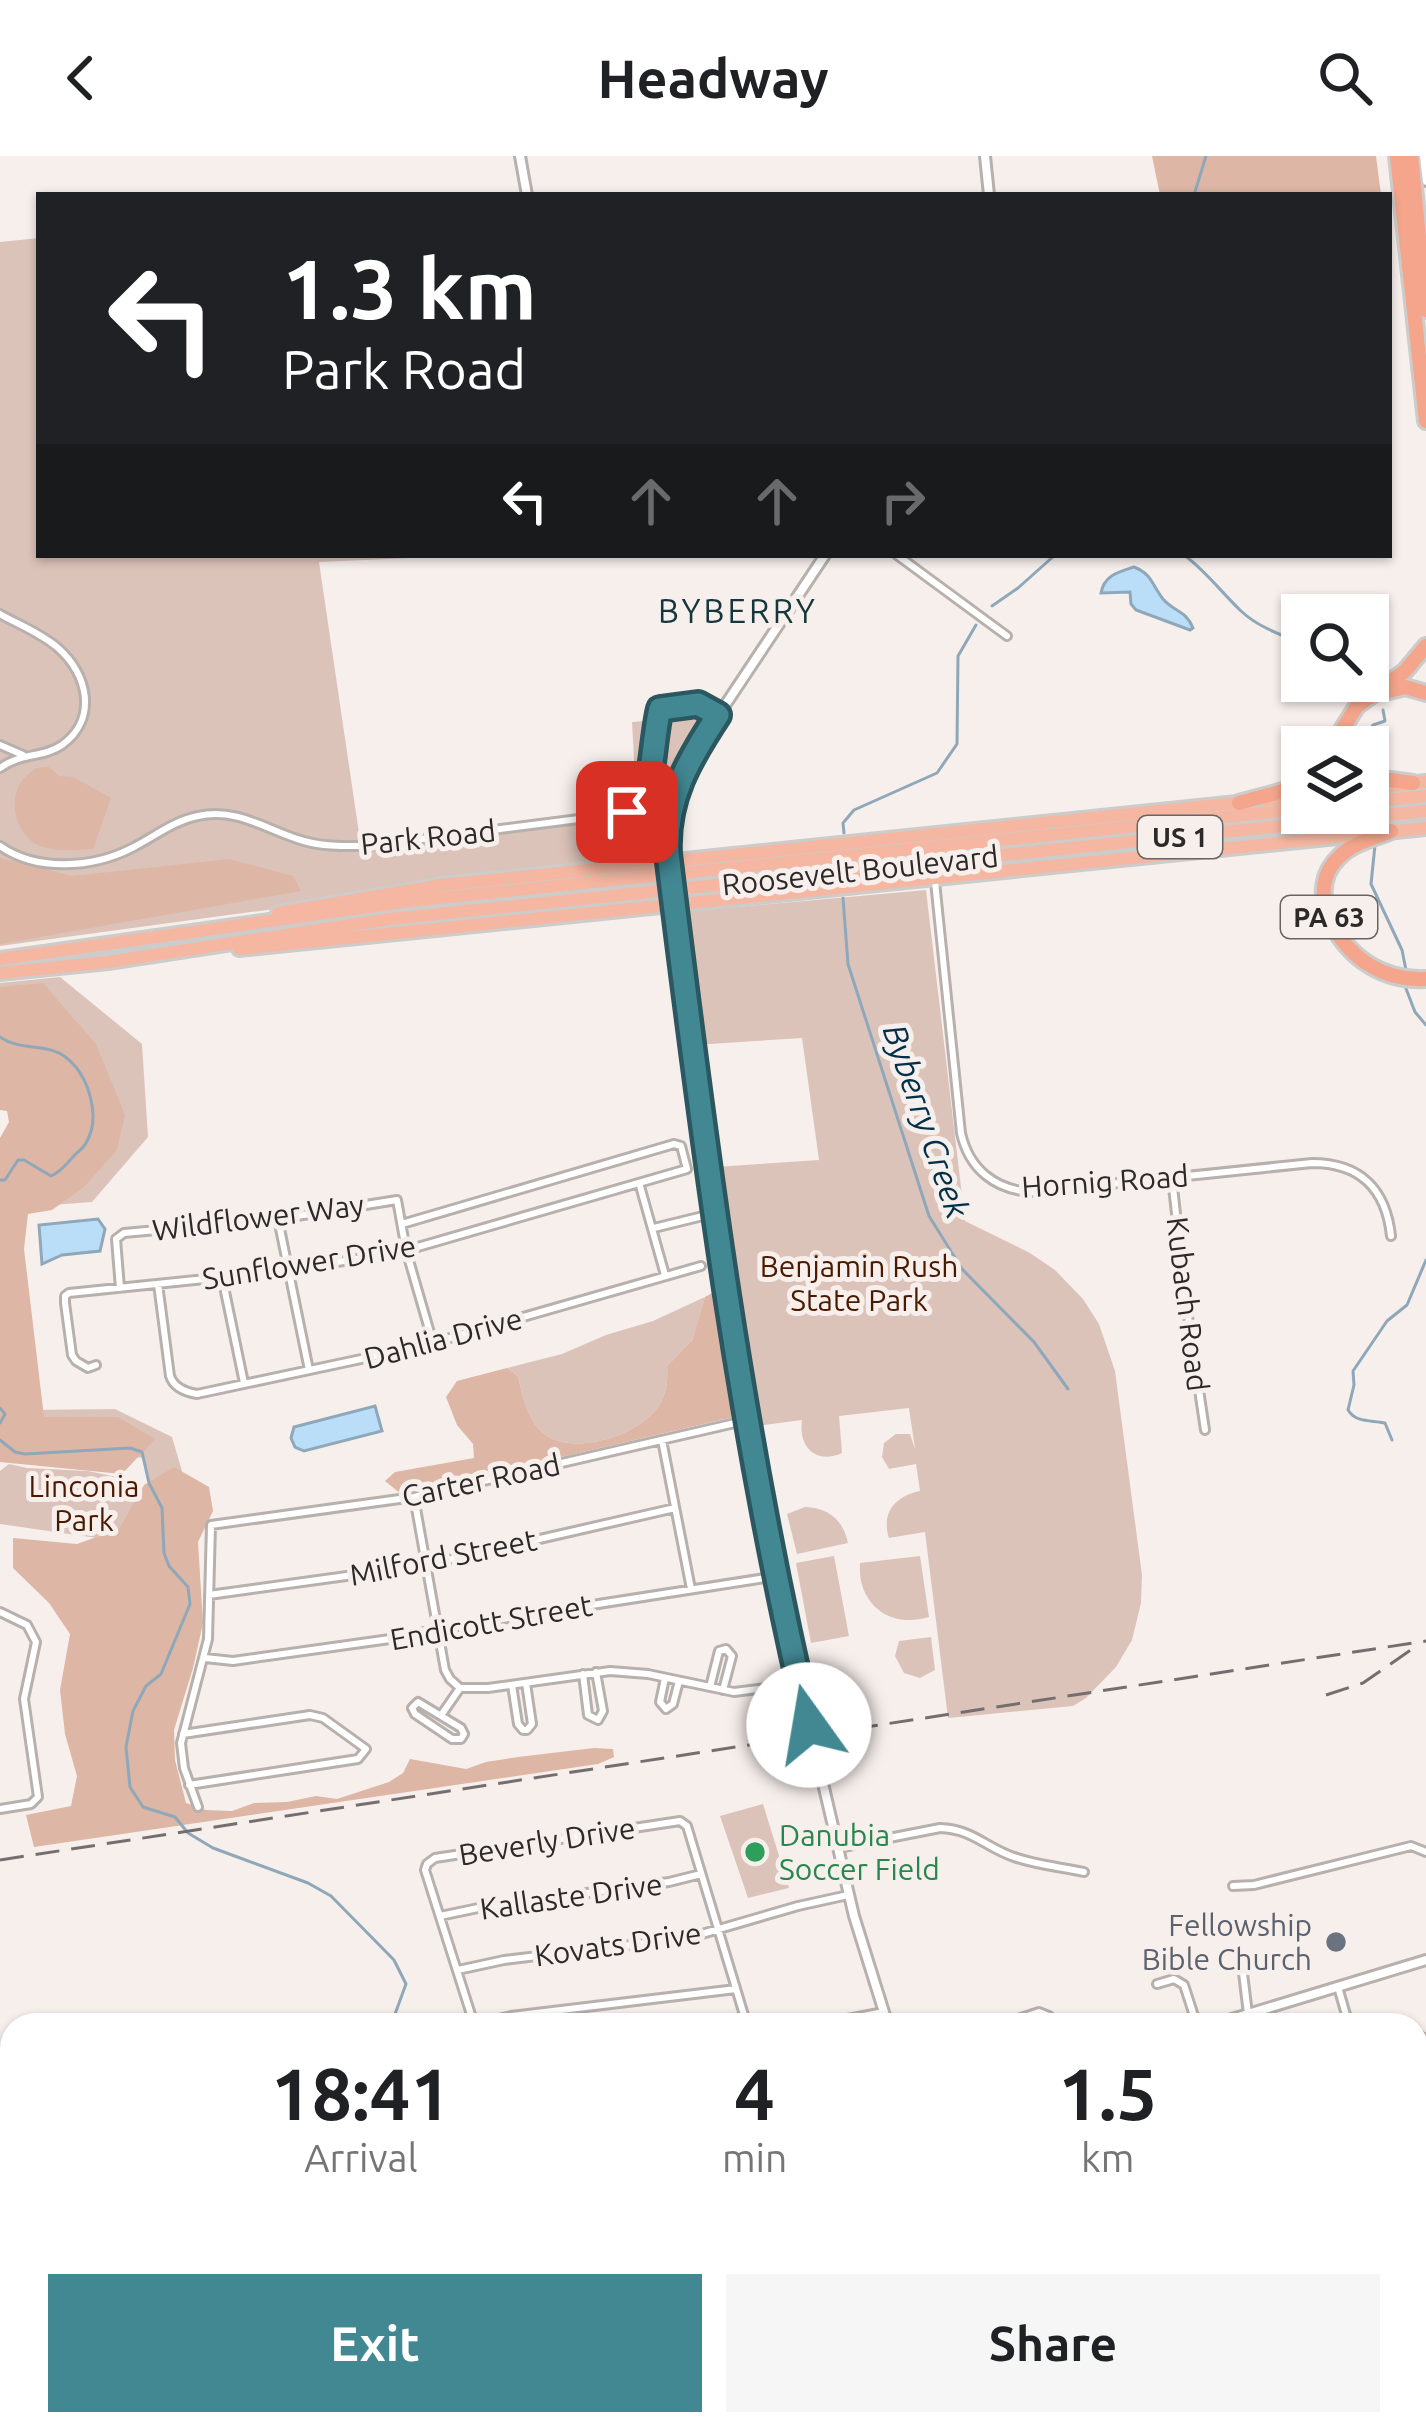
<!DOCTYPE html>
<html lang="en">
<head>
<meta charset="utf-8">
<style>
  body { margin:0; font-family:Ubuntu,sans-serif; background:#f6f6f6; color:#202124; height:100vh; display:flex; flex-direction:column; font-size:45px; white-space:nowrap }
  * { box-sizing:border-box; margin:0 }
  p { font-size:39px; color:#757577 }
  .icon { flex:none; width:66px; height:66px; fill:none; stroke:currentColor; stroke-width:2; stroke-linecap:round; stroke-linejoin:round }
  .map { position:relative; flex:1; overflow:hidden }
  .sheet { position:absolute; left:0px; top:1857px; width:1428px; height:423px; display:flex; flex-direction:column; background:#fff; border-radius:36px 36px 0 0; box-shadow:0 3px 9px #0004 }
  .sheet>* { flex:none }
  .top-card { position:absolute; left:36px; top:36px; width:1356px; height:366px; border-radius:0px; box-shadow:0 3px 9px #0004; background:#202124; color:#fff; overflow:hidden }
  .fabs { position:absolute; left:1281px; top:438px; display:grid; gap:24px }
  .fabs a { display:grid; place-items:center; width:108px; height:108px; border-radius:0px; background:#fff; box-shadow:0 3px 9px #0004; font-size:60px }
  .pin { position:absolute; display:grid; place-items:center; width:102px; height:102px; color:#fff; margin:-51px; border-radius:24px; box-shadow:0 6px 18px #0006 }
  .me { position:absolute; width:132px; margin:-66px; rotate:347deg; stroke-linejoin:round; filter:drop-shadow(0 0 9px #0008) }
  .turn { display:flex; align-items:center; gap:42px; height:252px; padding:0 48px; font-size:54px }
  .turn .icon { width:156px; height:156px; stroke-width:2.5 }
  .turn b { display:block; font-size:84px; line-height:102px }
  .lanes { display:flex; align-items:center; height:114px; padding:0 48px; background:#0003; justify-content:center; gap:60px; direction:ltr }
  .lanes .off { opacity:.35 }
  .eta { display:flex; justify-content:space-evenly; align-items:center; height:204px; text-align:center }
  .eta b { font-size:72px; font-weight:700; line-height:84px }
  .cta { display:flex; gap:24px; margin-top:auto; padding:24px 48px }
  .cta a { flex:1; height:138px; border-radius:0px; background:#428893; color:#fff; font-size:48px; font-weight:700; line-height:138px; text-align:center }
  .cta a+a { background:#f6f6f6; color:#202124 }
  header { display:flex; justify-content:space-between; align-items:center; height:156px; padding:0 48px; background:#fff; font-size:54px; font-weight:700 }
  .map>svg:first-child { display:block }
</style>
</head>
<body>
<header><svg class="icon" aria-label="back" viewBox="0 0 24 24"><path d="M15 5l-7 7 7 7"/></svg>Headway<svg class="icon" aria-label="search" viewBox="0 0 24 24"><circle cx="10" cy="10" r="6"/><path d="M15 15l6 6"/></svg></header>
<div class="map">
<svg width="1426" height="2279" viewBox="0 0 1426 2279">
  <rect width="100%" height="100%" fill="#f7efec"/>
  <path fill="#dcc3b9" d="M39,82V399H479L319,406L360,684L621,660L636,641L632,566L705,560L672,616L659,672L658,701L0,790V86Z
    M926,734L965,1065L1030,1097L1055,1114L1083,1143L1099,1168L1115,1215L1142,1419L1141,1447L1132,1484L1116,1511L1086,1542L1073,1550L948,1562L925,1376L889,1382C881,1357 895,1340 920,1335L916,1308L889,1313L882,1301L884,1287L896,1278H910L915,1293L909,1252L839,1260L842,1297C816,1309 798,1291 802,1264L756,1270L715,1011L819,1004L802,882L694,889L682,756Z
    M60,821L142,888L148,981L92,1046L11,1052L26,1254L115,1253L172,1281L184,1322L194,1371L160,1377L143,1302C107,1297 68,1296 33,1306L0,1288V1028L2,1022L22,1017L42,1028L64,1014L86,987L88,931L65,899L17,894L0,885V827Z
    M705,1141L692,1184L667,1210C668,1222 667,1235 661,1246C644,1280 564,1305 538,1272C526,1257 522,1238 518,1220L507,1212L562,1198L606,1179L653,1165Z
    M9,1308L27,1312L88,1315L136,1325L138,1337L152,1353L153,1373L104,1383L0,1368V1315Z
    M805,1351C829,1352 843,1364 848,1387L797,1398L787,1358Z
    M834,1400L849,1480L811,1487L796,1407Z
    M920,1400L929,1461C890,1473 857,1448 860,1407Z
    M931,1481L935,1514L920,1522L904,1517L895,1500L899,1485Z
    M763,1648L789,1732L748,1742L720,1660Z
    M1426,2000V2104L1416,2107V2003Z"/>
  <path fill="#ddb6a5" d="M1152,0H1376L1381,39H1160Z
    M49,611L59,620L73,621L111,642L93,693C74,694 51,697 34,687C15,675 9,644 21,626C25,620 31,616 36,612Z
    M0,702L73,720L229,703L293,720L301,735L0,788Z
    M43,827L96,888L125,959L117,994L84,1031L52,1054L28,1058L24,1093L44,1261H118L155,1283L122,1318L0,1306V982L9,966L7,955L0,954V831Z
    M716,1135L738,1260L401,1338L385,1325L395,1316L474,1302L473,1288L457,1269L446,1241L457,1225L507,1212L518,1220C522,1238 526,1257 538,1272C564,1305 644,1280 661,1246C667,1235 668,1222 667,1210L692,1184L705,1141Z
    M174,1311L209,1331L213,1355L198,1386L203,1467L193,1512L174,1574L175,1604L186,1647L206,1654L232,1655L254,1647L287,1646L316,1640L337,1643L389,1626L403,1617L410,1603L466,1613L486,1606L518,1601L594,1592L613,1593L614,1601L598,1608L34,1691L26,1659L71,1650L77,1620L65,1578L60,1534L70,1478L49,1447L13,1412V1382L77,1388L119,1373L144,1329Z"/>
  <path fill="#badef7" stroke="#8fa8b9" stroke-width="3" d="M1134,411C1152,418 1152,429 1163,443C1174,456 1186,454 1193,472L1190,474L1136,454L1131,448L1130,436L1101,437C1104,419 1119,416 1134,411Z
    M98,1063L105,1073L100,1095L62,1099L42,1108L39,1069Z
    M375,1250L382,1275L304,1295L295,1291L291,1282L294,1271Z"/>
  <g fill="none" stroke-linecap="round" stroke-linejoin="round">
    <path stroke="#8fa8b9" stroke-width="3" d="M1194,39L1206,0
      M1184,399C1206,415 1221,436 1241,455C1258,471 1281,479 1302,487
      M992,450L1018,432L1055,399
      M1363,525L1364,526
      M1367,591V579L1373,569L1385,565L1383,554
      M844,677L843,667L854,654L937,617L957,588L958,500L976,469
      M1375,689L1371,728L1402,794L1406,814
      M843,742L848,808L929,1060L962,1113L1034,1186L1068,1233
      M1405,830L1415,856L1426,869
      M0,881C19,895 46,887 64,900C88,917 102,960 86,987C83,993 77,996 73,1001C65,1009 62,1015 51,1020L24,1004H18L5,1024H0
      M0,1252L5,1258L0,1267
      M0,1284L15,1296L25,1298L130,1292L142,1296L149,1327L162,1352L164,1397L169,1410L188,1431L190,1448L161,1518L146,1530L133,1555L126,1591L130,1631L143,1651L175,1661L188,1677L213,1692L308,1727L331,1740L394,1804L406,1828L391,1869
      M1392,1284L1385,1267C1371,1264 1356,1267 1348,1254L1354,1229L1353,1215L1387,1165L1407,1149L1426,1104
      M82,2268L87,2279
      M72,2279L76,2268"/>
    <g stroke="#b7b0ac" stroke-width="12">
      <path id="minor" d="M1423,0L1426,26
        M897,399L1007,480
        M0,458C19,469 41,477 58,492C88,518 98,563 62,589C43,602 23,596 0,612
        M0,589L23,599
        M0,690C37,716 93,712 132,692C154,681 173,665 198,660C238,651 268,675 304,685C324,691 347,690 368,690L610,659C624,657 635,655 644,643L660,553L698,548L718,559
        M933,706L961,977C969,1013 995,1034 1032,1036L1312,1007C1360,1007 1386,1033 1391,1080
        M1172,1022L1186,1147L1205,1274
        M640,1030L665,1119
        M278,1063L309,1214
        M654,1072L715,1057
        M222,1121L244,1227
        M158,1128L170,1220C174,1232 185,1236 197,1238L422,1190L701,1110
        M120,1132L116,1083L124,1077L278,1063L397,1044L406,1094L433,1187
        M96,1209L88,1212L76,1205L72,1199L65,1147V1140L69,1137L264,1117L397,1097L687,1013L681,990L674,988L402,1068
        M662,1284L691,1433
        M414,1341L445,1514L450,1523L460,1532
        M209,1439L426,1409L675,1352
        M0,1456L27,1469L36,1486L24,1543L38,1641L31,1648L0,1653
        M205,1502L233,1505L390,1483L438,1473L778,1420
        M583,1518L588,1559L598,1564L603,1555L596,1516
        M665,1522L660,1546L666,1553L673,1548L679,1525
        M512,1529L518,1568L523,1574H527L532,1568L526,1527
        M710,1531L719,1495L726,1493L732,1500L723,1534
        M460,1532H488L610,1515L648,1518L734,1536L799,1528
        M418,1546L461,1572L464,1578L461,1583H452L415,1558L412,1552Z
        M442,1558L460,1532
        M183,1578L310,1559L323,1562L366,1593L358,1603L189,1629
        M198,1651L184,1612L181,1587L208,1483L211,1369L414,1341L748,1264
        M838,1692L940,1672C973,1673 986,1692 1014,1701C1036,1709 1061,1711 1084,1716
        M1233,1730L1254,1729L1411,1690L1426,1696
        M440,1760L483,1751L669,1726L701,1718
        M1246,1802L1243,1817L1248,1858
        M458,1814L504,1804L688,1782L798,1750L848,1739
        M1157,1828L1174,1823L1184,1829L1197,1869
        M1338,1831L1349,1869
        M1018,1863L1039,1856L1049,1860L1054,1869
        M474,1868L425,1714L427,1708L435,1702L680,1665L687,1670L747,1869
        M472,1869L511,1860L736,1833
        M816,1869L884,1856
        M1416,1877L1426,1884
        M1416,1994L1426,1991
        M0,2050L12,2055
        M1421,2114L1426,2132
        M1416,2178L1426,2175
        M0,2190L12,2165
        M1416,2235L1426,2232
        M282,2268L299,2279
        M573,2268L576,2279
        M658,2268L661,2279
        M1210,2268L1213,2279
        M734,2279C752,2273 771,2269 788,2279
        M975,2279L983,2268
        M1043,2279L1044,2268
        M1134,2279L1170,2268
        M1270,2279L1307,2268"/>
    </g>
    <g stroke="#b7b0ac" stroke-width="14">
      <path id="tertiary" d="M520,0L527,39
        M985,0L989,39
        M669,710C665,674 671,641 686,608L825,399
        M672,730C697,939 726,1147 765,1354C779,1426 792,1498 809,1569
        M814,1589L854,1760L888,1869
        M1212,1869L1426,1804
        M0,2253L12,2249
        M123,2268L135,2279
        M880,2279L882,2268"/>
    </g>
    <g stroke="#cccccb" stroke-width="18">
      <path id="trunk" d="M1368,633L1426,626
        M1267,644L1302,640
        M1368,646L1426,640
        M278,757L442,729L1247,646
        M239,793L1426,672
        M0,803L411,745L1302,653
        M0,817L108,806L390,763L1426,655"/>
    </g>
    <g stroke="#cccccb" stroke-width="20">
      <path id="motorway" d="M1397,0L1426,265
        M1411,0L1426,154
        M1385,536L1405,531L1426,537
        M1331,591L1357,550L1405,515L1426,490
        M1368,618L1383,623L1413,627
        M1239,647L1283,635L1302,626
        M1391,675C1374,682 1353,687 1340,700C1303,734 1336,790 1371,810C1388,820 1407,824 1426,823"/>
    </g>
    <use href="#minor" stroke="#fff" stroke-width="6"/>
    <use href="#tertiary" stroke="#fff" stroke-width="8"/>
    <use href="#trunk" stroke="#f6b7a2" stroke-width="12"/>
    <use href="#motorway" stroke="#f4a58b" stroke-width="14"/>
    <path stroke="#746f6e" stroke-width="3" stroke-dasharray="24 12" stroke-linecap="butt" d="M1326,1539L1363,1527L1415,1491
      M0,1704L1426,1485"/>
    <g stroke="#b7b0ac" stroke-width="14" stroke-linecap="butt">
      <path id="tertiary-bridge" d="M809,1569L814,1589"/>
    </g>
    <use href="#tertiary-bridge" stroke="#fff" stroke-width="8"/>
  </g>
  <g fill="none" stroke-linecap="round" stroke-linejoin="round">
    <g stroke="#2b5860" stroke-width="30">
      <path id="route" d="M627,656C636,652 638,652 643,644C652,631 654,574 660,553L698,548L718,559C689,603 665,643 668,698C704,990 741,1283 809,1569"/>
    </g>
    <use href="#route" stroke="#428893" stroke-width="21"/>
  </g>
  <circle fill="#2e9e5b" stroke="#f7efec" stroke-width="4.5" cx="755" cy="1696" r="12"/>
  <circle fill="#6b7280" stroke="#f7efec" stroke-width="4.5" cx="1336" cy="1786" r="12"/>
  <g text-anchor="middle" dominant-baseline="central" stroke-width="10" stroke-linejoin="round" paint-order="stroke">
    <g fill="#f7efec" stroke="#696463" stroke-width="3">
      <rect x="1138" y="660" width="84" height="42" rx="9"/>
      <rect x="1281" y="740" width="96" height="42" rx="9"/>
    </g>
    <g font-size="27" font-weight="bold" fill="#2c2928">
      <text x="1180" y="681">US 1</text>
      <text x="1329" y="761">PA 63</text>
    </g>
    <g font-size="30" fill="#2c2928" stroke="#f7efec">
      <text transform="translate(428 681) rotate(-6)">Park Road</text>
      <text transform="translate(860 714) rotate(-6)">Roosevelt Boulevard</text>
      <text transform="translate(1105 1025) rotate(-4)">Hornig Road</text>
      <text transform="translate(258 1061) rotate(-7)">Wildflower Way</text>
      <text transform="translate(309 1106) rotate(-9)">Sunflower Drive</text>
      <text transform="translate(1188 1148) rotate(83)">Kubach Road</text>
      <text transform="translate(443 1182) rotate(-15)">Dahlia Drive</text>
      <text transform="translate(481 1324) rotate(-12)">Carter Road</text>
      <text transform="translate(443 1401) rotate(-11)">Milford Street</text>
      <text transform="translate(491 1466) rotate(-10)">Endicott Street</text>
      <text transform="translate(547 1685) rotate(-9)">Beverly Drive</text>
      <text transform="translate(571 1740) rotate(-8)">Kallaste Drive</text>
      <text transform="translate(618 1788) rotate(-8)">Kovats Drive</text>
    </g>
    <g font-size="30" fill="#4a1a00" stroke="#f7efec">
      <text x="859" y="1110">Benjamin Rush<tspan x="859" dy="34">State Park</tspan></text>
      <text x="84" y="1330">Linconia<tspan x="84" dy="34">Park</tspan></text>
    </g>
    <g font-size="30" fill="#27864d" stroke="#f7efec" text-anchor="start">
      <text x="779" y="1679">Danubia<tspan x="779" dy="34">Soccer Field</tspan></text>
    </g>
    <g font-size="30" fill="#5b616d" stroke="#f7efec" text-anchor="end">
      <text x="1312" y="1769">Fellowship<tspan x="1312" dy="34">Bible Church</tspan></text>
    </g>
    <g font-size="33" letter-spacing="3" fill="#15363c" stroke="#f7efec">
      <text x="738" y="454">BYBERRY</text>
    </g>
    <g font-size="33" font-style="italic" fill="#01314a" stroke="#f7efec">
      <text transform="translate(927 965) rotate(71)">Byberry Creek</text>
    </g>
  </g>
</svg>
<div class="fabs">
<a><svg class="icon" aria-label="search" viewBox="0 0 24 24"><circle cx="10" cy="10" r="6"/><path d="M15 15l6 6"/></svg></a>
<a><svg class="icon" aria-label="layers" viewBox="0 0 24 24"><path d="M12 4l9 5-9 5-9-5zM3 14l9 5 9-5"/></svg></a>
</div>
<div class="pin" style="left:627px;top:656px;background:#d93025"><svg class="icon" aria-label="arrive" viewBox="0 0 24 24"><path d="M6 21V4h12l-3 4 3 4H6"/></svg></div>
<svg class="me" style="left:809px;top:1569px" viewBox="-20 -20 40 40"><circle r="19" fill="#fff"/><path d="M0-13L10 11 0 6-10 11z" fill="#428893"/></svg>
<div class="top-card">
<div class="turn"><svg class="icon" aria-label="left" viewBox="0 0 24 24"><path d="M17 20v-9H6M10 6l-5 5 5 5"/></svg><div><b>1.3 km</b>Park Road</div></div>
<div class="lanes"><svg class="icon" aria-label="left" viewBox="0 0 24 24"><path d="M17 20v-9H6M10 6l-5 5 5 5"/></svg><svg class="icon off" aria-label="ahead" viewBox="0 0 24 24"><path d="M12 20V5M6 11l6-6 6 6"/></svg><svg class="icon off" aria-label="ahead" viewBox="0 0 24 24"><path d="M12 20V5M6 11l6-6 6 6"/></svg><svg class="icon off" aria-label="right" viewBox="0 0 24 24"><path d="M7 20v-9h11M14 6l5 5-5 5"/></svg></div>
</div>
<section class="sheet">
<div class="eta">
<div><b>18:41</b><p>Arrival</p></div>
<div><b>4</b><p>min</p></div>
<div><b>1.5</b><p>km</p></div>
</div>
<div class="cta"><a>Exit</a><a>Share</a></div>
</section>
</div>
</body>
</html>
